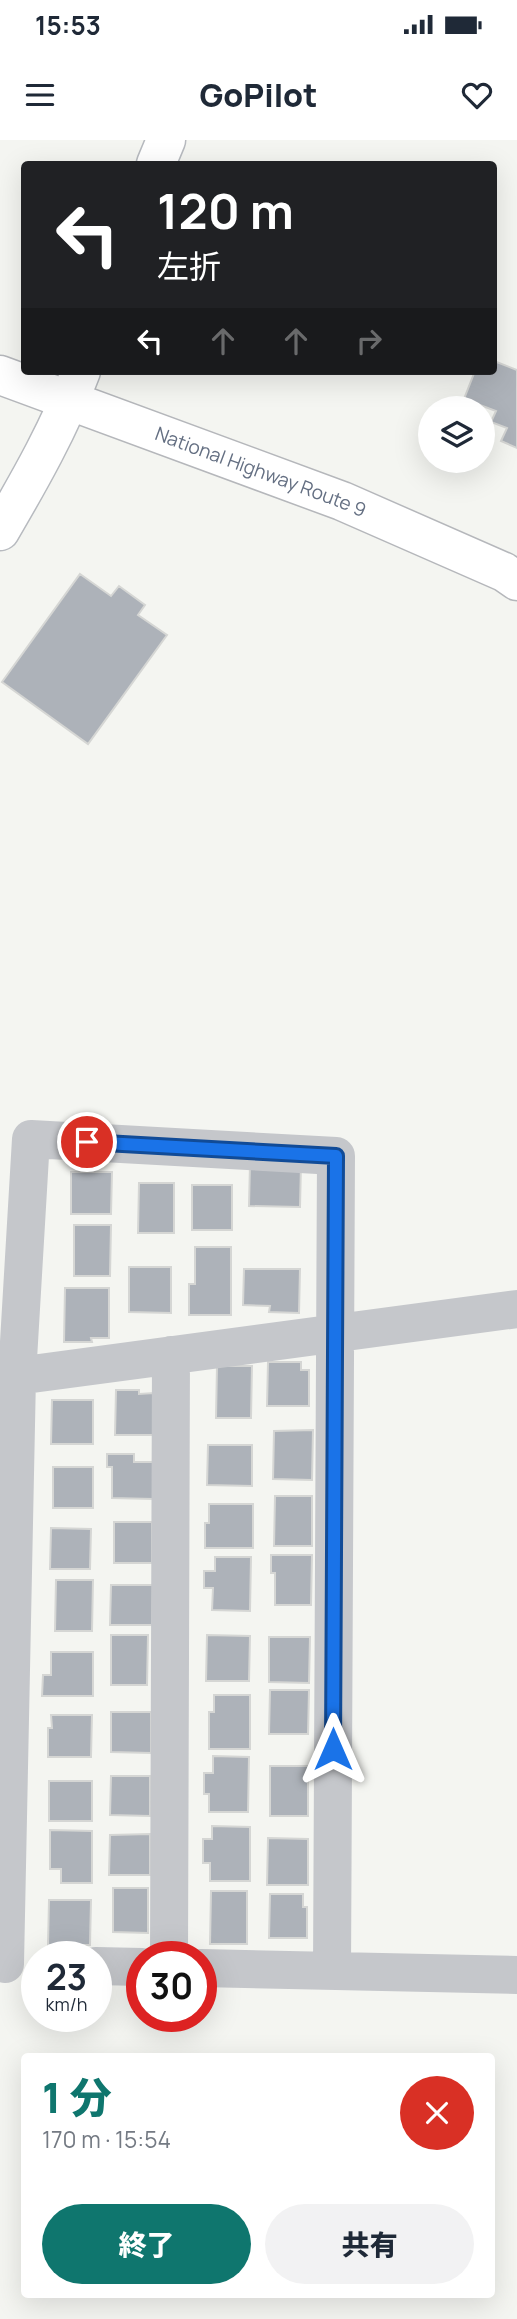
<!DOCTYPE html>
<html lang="ja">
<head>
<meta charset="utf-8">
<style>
  body { margin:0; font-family:Manrope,"Noto Sans JP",sans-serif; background:#f2f2f3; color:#1f2937; height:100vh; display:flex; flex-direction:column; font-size:26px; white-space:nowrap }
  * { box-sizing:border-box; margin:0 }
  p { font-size:23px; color:#747a83 }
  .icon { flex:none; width:38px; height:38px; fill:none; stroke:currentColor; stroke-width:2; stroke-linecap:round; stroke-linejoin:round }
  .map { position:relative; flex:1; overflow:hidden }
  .drawer { position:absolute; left:21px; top:1913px; width:474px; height:245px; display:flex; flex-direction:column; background:#fff; border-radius:7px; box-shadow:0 7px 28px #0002 }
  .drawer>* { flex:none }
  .guide { position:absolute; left:21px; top:21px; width:476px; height:214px; border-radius:7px; box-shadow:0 7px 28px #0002; background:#202124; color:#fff; overflow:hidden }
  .fabs { position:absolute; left:418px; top:256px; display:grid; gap:14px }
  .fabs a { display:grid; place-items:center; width:77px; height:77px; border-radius:50%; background:#fff; box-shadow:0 7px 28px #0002; font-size:35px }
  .speed { position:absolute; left:21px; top:1801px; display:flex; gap:14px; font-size:35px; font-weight:700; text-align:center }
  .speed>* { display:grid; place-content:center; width:91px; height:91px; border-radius:50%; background:#fff; box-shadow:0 7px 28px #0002; line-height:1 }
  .speed small { font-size:18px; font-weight:400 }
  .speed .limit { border:10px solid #d22; background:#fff; color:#111 }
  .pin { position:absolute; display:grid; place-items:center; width:60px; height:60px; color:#fff; margin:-30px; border:4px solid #fff; border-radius:50%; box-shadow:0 2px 7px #0007 }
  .me { position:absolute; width:77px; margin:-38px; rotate:0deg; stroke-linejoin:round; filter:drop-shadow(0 0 5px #0008) }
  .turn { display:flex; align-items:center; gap:24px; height:147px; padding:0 21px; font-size:32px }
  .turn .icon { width:91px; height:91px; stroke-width:2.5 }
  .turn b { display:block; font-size:49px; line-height:60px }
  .lanes { display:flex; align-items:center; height:66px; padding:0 21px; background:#0003; justify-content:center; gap:35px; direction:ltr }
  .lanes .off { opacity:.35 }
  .round { display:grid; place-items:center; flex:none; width:74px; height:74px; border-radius:37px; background:#f2f2f3 }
  .overview { display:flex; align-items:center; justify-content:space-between; height:119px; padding:0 21px }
  h1 { font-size:42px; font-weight:800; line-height:52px; color:#0f766e }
  .button { display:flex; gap:14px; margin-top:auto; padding:14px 21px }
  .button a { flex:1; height:80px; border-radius:42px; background:#0f766e; color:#fff; font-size:28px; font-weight:800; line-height:80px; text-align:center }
  .button a+a { background:#f2f2f3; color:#1f2937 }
  .status { display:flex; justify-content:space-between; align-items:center; height:49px; padding:0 35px; background:#fff; direction:ltr }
  .status svg { height:19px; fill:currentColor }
  header { display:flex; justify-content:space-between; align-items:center; height:91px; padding:0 21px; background:#fff; font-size:32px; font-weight:800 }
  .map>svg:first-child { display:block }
</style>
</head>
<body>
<div class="status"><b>15:53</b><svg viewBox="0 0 49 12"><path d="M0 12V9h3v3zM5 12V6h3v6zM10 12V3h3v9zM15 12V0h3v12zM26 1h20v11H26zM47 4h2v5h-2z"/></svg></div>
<header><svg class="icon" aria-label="menu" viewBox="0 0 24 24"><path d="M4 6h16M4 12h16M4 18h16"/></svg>GoPilot<svg class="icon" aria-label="heart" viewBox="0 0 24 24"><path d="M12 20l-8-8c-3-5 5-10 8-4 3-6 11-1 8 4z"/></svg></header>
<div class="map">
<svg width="517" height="2179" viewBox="0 0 517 2179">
  <rect width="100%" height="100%" fill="#f4f5f1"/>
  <path fill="#adb2b9" stroke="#d5d6d4" stroke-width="2" d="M494,221L517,230V308L501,301L507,288L491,282L496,271L464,259L475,231H494Z
    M80,434L111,456L119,446L145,465L138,475L167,495L88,604L2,542Z
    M250,1024H301L300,1067L249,1066Z
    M71,1032H112L111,1074H71Z
    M139,1043H174V1093H138Z
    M192,1045H232V1090H192Z
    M74,1085H111L110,1136H74Z
    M195,1107H231V1175H189V1144H195Z
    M129,1127H171V1173L129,1172Z
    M244,1129H300L299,1173L269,1172L270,1166L243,1165Z
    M65,1148H109V1198H91L92,1202H64Z
    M268,1222H301V1230H309V1266H267Z
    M217,1226H252L251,1278H216Z
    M116,1250H139V1254L154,1253L153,1295H115Z
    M52,1260H93V1304H51Z
    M313,1290L312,1340L273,1339L274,1291Z
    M208,1305H252V1346L207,1345Z
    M107,1314H134V1322H153V1359L112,1358V1327H107Z
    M53,1327H93V1368H53Z
    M275,1356H312V1406H274Z
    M209,1364H253V1408H205V1383H209Z
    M114,1382H152V1423H114Z
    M51,1388L91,1389L90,1429H50Z
    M271,1415H312L311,1465H275V1433H271Z
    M215,1417H251L250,1471L212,1470L213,1448H204V1431H215Z
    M56,1440H93L92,1491H55Z
    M111,1445H153L152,1485H110Z
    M111,1495H148L147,1545H111Z
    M207,1495L250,1496L249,1541H206Z
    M269,1497H310L309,1543L269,1542Z
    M51,1512H93V1556H42L43,1535H51Z
    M270,1550H309L308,1594H269Z
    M214,1555H250V1609H209V1572H214Z
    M111,1572H151V1613L111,1612Z
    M51,1575H92L91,1617H48V1588H52Z
    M213,1616L249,1617L248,1672H209V1654H204V1633H213Z
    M270,1626H308V1676H270Z
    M111,1636H150V1676L110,1675Z
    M49,1641H92V1681H49Z
    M212,1686L250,1687V1741H210V1723H203V1699H212Z
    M50,1690L92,1691V1743H61V1729H50Z
    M150,1694V1735H109L110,1695Z
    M268,1698L308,1699V1745H267Z
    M113,1748H148V1793L113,1792Z
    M211,1751H247V1804H210Z
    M270,1754H303V1767H307V1798H269Z
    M49,1760H91L90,1805H48Z"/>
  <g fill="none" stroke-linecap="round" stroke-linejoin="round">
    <g stroke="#b7babf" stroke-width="41">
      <path id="secondary" d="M156,24L166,0
        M0,391C30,340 60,287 81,231"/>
    </g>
    <g stroke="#b5b7bb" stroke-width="41">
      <g id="highway">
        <path id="s1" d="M0,235L342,361L504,432L517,441"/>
      </g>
    </g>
    <path stroke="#c5c7cb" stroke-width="38" d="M17,1236L31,999L336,1016L332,1831
      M169,1816L171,1215
      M5,1824L17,1236L517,1169
      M96,1826L142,1827
      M201,1828L517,1835"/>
    <use href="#secondary" stroke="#fff" stroke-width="38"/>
    <use href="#highway" stroke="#fff" stroke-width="38"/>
  </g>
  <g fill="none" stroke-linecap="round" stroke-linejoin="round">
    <g stroke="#114b97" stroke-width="18">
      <path id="route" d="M87,1002L336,1016L333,1609"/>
    </g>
    <use href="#route" stroke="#1a73e8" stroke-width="12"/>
  </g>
  <g text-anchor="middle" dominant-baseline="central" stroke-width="7" stroke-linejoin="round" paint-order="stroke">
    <g font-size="19" fill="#646f82" stroke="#fff">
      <text stroke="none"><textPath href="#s1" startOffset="278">National Highway Route 9</textPath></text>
    </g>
  </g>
</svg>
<div class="fabs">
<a><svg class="icon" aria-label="layers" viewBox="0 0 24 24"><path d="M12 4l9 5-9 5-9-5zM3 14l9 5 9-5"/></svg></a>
</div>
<div class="speed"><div>23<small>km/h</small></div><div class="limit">30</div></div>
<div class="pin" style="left:87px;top:1002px;background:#d93025"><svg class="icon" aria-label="arrive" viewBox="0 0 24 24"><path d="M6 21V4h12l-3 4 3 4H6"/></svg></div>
<svg class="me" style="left:333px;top:1609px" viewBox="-20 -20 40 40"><path d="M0-17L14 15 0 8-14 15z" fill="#1a73e8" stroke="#fff" stroke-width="4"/></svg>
<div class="guide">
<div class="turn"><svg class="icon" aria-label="left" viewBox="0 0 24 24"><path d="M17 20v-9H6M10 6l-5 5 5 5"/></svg><div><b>120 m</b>左折</div></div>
<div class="lanes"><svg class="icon" aria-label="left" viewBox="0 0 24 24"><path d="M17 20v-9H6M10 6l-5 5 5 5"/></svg><svg class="icon off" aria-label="ahead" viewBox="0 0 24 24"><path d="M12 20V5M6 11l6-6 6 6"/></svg><svg class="icon off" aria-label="ahead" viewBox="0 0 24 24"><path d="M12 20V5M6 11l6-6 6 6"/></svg><svg class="icon off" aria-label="right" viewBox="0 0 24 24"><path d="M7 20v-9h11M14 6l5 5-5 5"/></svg></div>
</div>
<section class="drawer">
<div class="overview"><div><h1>1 分</h1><p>170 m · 15:54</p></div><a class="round" style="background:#d93025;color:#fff"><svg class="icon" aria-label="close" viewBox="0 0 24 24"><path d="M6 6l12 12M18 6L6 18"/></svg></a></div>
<div class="button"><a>終了</a><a>共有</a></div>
</section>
</div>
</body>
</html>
